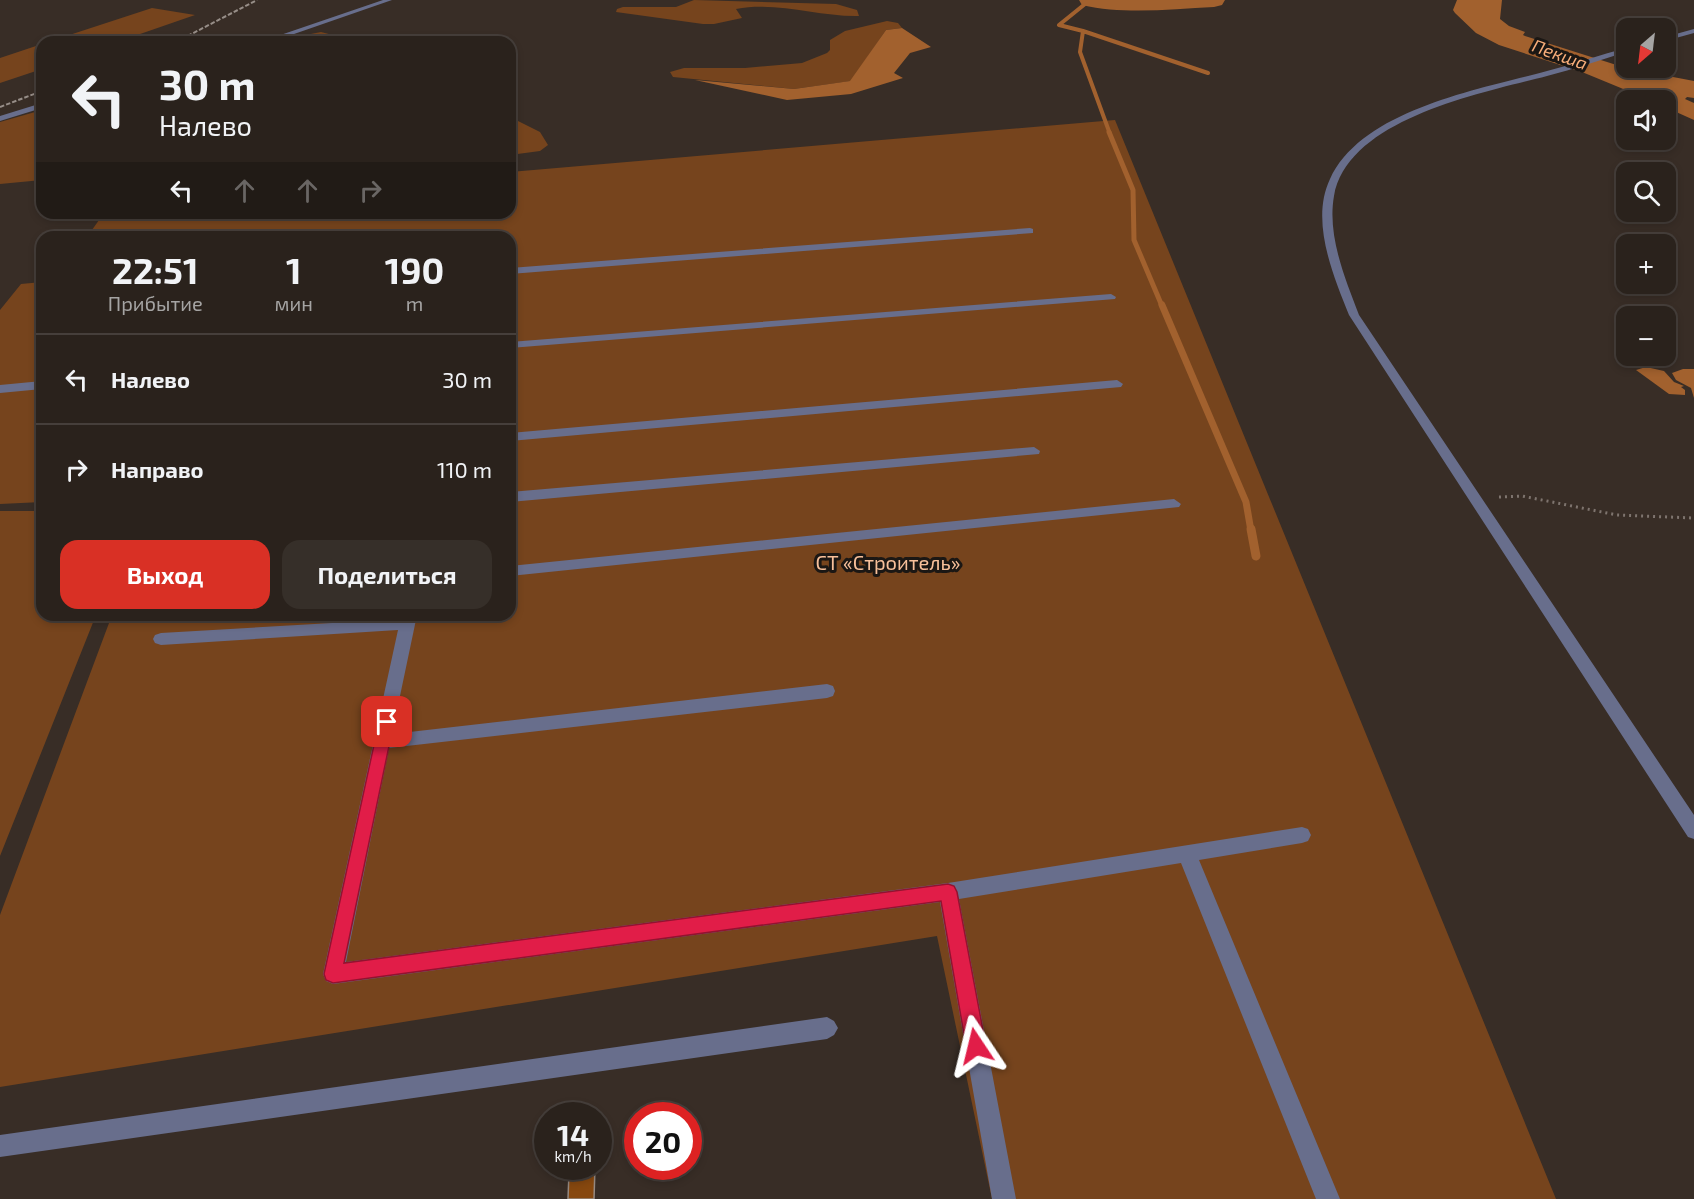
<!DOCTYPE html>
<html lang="ru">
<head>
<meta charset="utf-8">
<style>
  body { margin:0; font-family:"Exo 2",sans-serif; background:#362f29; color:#f1f3f6; height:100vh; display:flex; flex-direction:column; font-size:22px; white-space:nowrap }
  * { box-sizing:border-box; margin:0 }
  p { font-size:20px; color:#a5a4a3 }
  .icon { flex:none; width:33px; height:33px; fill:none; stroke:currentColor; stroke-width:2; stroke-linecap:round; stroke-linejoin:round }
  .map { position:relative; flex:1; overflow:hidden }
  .panel { position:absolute; left:36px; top:231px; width:480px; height:390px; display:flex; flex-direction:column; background:#2a221c; border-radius:18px; box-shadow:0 3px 9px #0003,0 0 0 2px #463f3b }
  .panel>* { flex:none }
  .top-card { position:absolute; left:36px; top:36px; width:480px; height:183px; border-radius:18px; box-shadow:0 3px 9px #0003,0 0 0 2px #463f3b; background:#2a221c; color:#f1f3f6; overflow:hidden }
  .needle { width:39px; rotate:208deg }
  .controls { position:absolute; left:1616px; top:18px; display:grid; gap:12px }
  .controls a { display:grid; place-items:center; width:60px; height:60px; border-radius:12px; background:#2a221c; box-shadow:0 3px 9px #0003,0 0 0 2px #463f3b; font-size:30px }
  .speed { position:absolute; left:534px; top:1102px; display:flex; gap:12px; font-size:30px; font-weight:700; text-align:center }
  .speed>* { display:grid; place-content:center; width:78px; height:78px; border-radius:50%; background:#2a221c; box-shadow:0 3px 9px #0003,0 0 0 2px #463f3b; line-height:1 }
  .speed small { font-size:15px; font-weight:400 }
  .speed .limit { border:9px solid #d22; background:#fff; color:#111 }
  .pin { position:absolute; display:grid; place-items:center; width:51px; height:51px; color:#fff; margin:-26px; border-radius:12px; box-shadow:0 3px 9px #0006 }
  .me { position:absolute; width:66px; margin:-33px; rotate:350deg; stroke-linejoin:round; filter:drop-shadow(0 0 4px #0008) }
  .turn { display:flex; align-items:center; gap:21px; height:126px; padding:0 24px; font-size:27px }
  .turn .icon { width:78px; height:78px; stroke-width:2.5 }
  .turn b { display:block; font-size:42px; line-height:51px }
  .lanes { display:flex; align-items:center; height:57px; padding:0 24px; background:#0003; justify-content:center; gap:30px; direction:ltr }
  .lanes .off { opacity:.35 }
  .eta { display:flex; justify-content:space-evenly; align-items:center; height:102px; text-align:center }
  .eta b { font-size:36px; font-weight:700; line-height:42px }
  .primary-button { display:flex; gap:12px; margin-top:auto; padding:12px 24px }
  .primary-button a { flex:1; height:69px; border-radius:18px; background:#d93025; color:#fff; font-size:24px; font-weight:700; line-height:69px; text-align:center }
  .primary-button a+a { background:#362f29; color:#f1f3f6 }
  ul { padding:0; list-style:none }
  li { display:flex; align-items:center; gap:18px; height:90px; padding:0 24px; border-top:2px solid #463f3b }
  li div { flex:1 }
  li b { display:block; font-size:22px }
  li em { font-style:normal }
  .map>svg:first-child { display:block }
</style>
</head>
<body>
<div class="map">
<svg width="1694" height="1199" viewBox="0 0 1694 1199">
  <rect width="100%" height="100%" fill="#382d26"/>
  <path fill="#76441d" d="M694,0L836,4L857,10L859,16C819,17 777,1 736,9L742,18L714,24H703L616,12L617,9L623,7H676Z
    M152,8L195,15L117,42H48Z
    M887,21L898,23L902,28L886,30L851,81L794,89L673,77L670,72L684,68H745L802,63L827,53L830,50V40L845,31Z
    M321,32L360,42H270Z
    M42,44V69L0,83V58Z
    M42,110V180L0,184V122Z
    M510,117L540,132L548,145L540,151L510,155Z
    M1115,120L1556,1199H992L937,936L0,1087V915L112,615H510V237H87L104,213H510V172Z
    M42,282V502L0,504V310L21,284Z
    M0,511H42V615H96L0,856Z"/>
  <path fill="#a2612e" d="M1457,0H1502L1500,19L1509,26L1525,32L1523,35L1525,36L1626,68L1694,81V98L1687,97L1685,99L1694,103V120L1665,107V100H1650L1582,72L1499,45L1476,33L1455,13L1453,10Z
    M902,28L931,47L910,53L894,73L903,78L851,94L787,100L695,80L794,89L850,81L886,30Z
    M1646,367L1664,371L1674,382L1684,386L1681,387L1685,390V395L1669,394L1636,370Z
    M1683,369H1694V398L1691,388L1676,380L1672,373Z"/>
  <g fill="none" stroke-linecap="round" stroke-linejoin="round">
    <path stroke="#a2612e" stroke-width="4" d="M1090,0L1059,25L1083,31L1080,52L1110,134
      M1083,31L1208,73"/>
    <path stroke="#a2612e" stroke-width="5" d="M1109,132L1133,190L1134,240L1162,306"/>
    <path stroke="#a2612e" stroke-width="7" d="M1162,305L1246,502L1251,531"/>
    <path stroke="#a2612e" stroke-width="9" d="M1251,529L1256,556"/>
    <path fill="#a2612e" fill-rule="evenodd" d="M1079,0H1225L1222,5L1214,7C1171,9 1125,15 1082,5Z"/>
  </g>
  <path fill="#87480f" stroke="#978a82" stroke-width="1.5" d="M595,1167L594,1199H568L569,1172Z"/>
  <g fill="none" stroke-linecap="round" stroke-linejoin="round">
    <path stroke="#7e746e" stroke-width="3" stroke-dasharray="2 4" stroke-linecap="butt" d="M1499,497L1522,496L1617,515L1694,518"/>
    <path fill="#686e8c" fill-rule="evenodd" d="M383,0H392L271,42H260Z
      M1694,29V33L1665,41V37Z
      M1626,48V52C1600,60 1574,69 1547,76C1483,93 1348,118 1334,196C1327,236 1345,278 1359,315L1694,815V839L1688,837L1349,315C1333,275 1310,221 1330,179C1362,109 1481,89 1547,71C1574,64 1600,55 1626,48Z
      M42,103V108L0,121V116Z
      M1030,228L1033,229V233L510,274V268Z
      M1111,294L1116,297L1115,299L510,348V342Z
      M1117,380L1123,384L1121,387L510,441V433Z
      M42,381V389L0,393V385Z
      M1034,447L1040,451L1039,454L510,502V492Z
      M1174,499L1181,504L1179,507L510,576V566Z
      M401,615H417L392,734L827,684L833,686L835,691L833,696L827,698L389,748L346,962L948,883L1302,827L1308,829L1311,835L1308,841L1302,843L1199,860L1340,1199H1316L1181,863L959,899L1016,1199H992L940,902L333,984L326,981L323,974L398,630L161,645L155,643L153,639L155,635L161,633L401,619Z
      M827,1017L834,1021L838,1028L834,1035L827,1039L0,1157V1135Z"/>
    <path stroke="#978e88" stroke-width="2" stroke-dasharray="4.5 2" stroke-linecap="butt" d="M176,42L257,0
      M0,107L42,91"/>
  </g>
  <path fill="#e11d48" stroke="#92132f" stroke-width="1.5" d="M387,716L392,718L394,722L344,963L948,884L954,886L957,892L986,1046L983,1052L976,1055L969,1052L966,1046L941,901L333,983L326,980L324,974L379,722L381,718Z"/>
  <g text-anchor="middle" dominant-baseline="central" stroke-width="6" stroke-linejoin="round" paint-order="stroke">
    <g font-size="18" font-style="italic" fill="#f7ad79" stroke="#1b1714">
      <text transform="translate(1560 54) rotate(20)">Пекша</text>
    </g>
    <g font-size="20" fill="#f8c09a" stroke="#1b1714">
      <text x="888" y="562">СТ «Строитель»</text>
    </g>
  </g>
</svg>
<div class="controls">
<a><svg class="needle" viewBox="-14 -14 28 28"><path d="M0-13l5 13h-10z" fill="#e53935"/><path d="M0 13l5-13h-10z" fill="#a5a4a3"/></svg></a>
<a><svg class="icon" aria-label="sound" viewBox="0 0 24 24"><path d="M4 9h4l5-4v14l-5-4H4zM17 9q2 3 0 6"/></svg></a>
<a><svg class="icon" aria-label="search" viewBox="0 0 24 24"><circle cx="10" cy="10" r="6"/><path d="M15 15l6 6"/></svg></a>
<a>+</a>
<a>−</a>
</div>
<div class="speed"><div>14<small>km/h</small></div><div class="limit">20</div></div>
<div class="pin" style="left:387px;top:722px;background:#d93025"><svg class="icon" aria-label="arrive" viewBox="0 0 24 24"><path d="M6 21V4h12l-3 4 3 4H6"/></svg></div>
<svg class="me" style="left:976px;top:1046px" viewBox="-20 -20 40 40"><path d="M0-17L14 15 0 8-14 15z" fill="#e11d48" stroke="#fff" stroke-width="4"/></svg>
<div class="top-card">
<div class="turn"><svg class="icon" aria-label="left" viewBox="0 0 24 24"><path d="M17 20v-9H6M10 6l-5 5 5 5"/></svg><div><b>30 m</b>Налево</div></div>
<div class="lanes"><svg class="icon" aria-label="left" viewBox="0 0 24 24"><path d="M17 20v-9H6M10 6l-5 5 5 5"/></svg><svg class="icon off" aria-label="ahead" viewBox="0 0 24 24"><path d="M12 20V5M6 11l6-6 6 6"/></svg><svg class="icon off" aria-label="ahead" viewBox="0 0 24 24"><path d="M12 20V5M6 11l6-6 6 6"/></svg><svg class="icon off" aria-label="right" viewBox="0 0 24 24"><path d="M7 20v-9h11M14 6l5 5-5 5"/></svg></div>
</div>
<section class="panel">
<div class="eta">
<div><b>22:51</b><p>Прибытие</p></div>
<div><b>1</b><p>мин</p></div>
<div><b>190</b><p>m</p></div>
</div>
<ul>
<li><svg class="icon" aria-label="left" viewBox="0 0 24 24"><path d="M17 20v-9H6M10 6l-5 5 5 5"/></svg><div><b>Налево</b></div><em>30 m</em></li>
<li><svg class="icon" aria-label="right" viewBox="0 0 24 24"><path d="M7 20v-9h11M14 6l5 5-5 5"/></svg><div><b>Направо</b></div><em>110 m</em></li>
</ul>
<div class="primary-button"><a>Выход</a><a>Поделиться</a></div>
</section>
</div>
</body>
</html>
